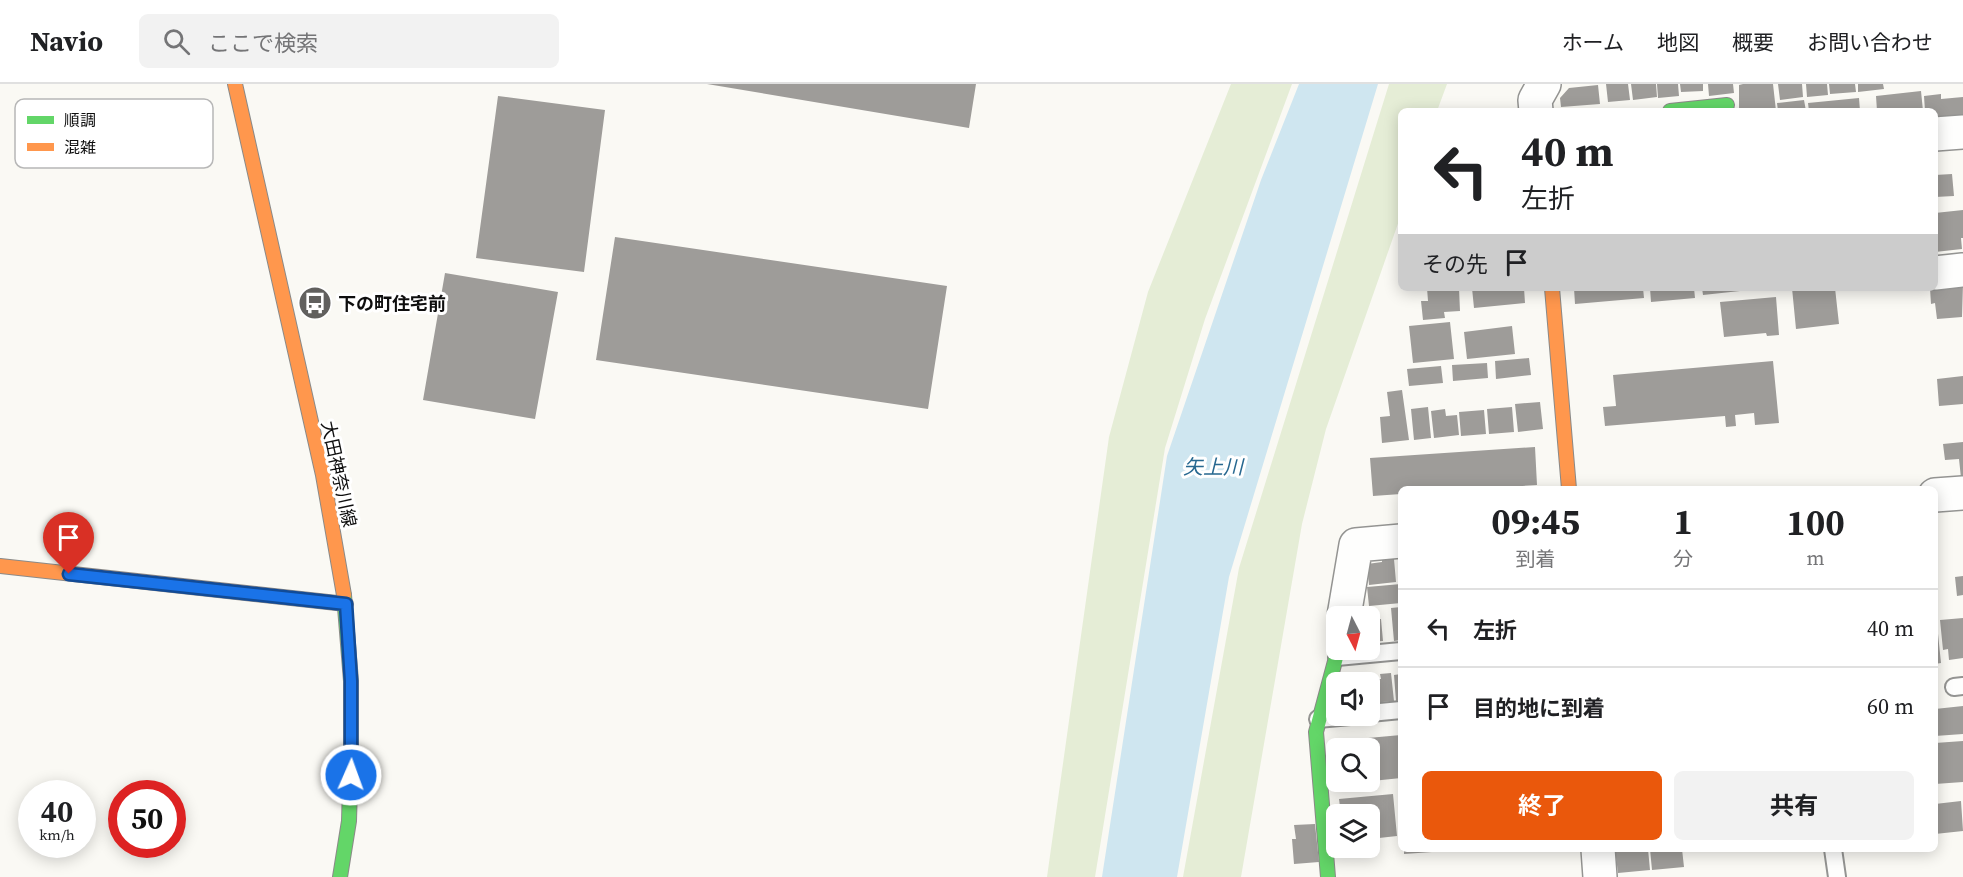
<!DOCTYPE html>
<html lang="ja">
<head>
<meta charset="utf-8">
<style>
  body { margin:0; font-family:"Source Serif 4","Noto Sans JP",serif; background:#f2f2f2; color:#202124; height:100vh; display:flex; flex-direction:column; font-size:22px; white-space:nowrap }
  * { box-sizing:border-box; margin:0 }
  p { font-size:20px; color:#757577 }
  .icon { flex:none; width:33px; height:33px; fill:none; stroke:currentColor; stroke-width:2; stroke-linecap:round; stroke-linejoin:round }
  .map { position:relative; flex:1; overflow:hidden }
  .details { position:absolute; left:1398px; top:402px; width:540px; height:366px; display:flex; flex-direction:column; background:#fff; border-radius:9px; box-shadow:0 3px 15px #0003 }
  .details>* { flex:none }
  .hud { position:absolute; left:1398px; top:24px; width:540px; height:183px; border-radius:9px; box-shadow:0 3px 15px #0003; background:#fff; color:#202124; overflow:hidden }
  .needle { width:39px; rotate:174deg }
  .fabs { position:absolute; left:1326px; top:522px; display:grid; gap:12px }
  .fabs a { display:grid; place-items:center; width:54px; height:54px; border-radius:9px; background:#fff; box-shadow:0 3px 15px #0003; font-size:30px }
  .speed { position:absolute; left:18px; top:696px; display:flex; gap:12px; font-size:30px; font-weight:700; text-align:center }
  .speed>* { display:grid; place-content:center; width:78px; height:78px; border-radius:50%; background:#fff; box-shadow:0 3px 15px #0003; line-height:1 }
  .speed small { font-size:15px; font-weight:400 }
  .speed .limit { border:9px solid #d22; background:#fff; color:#111 }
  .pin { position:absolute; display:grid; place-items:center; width:51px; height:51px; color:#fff; margin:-62px -26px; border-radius:50% 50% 50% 0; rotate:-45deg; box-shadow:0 0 6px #0007 }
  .pin .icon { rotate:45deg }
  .me { position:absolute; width:66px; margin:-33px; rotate:2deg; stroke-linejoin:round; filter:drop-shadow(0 0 4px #0008) }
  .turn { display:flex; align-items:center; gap:21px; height:126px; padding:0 24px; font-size:27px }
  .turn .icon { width:78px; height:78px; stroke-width:2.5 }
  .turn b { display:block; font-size:42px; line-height:51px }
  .then { display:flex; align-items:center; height:57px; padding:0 24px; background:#0003; gap:12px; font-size:22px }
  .eta { display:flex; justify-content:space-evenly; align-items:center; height:102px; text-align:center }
  .eta b { font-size:36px; font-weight:700; line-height:42px }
  .action { display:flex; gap:12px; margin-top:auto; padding:12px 24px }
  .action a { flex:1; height:69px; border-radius:9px; background:#ea580c; color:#fff; font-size:24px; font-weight:700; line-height:69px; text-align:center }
  .action a+a { background:#f2f2f2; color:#202124 }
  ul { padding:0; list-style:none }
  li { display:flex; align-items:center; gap:18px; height:78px; padding:0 24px; border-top:2px solid #e0e0e0 }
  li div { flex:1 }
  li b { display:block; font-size:22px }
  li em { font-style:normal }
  header { display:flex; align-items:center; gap:36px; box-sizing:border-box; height:84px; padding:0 30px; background:#fff; border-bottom:2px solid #e0e0e0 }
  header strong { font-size:28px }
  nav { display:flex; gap:33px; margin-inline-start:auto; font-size:21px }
  .search { width:420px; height:54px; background:#f2f2f2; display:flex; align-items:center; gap:15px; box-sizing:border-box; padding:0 21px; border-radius:9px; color:#757577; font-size:22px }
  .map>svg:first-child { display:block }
</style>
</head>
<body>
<header>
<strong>Navio</strong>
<div class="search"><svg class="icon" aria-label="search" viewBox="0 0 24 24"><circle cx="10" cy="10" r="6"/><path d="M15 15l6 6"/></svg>ここで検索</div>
<nav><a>ホーム</a><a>地図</a><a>概要</a><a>お問い合わせ</a></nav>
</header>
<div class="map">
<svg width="1963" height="793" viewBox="0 0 1963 793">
  <rect width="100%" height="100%" fill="#faf9f4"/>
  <path fill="#e5edd6" d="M1231,0H1292L1205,235L1165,364L1095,793H1047L1109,353L1148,208Z
    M1389,0H1447L1437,27H1401V131L1326,345L1302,440L1241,793H1183L1239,484Z"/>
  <path fill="#cfe6f0" d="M1299,0H1378L1229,493L1177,793H1102L1167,372L1261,96Z"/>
  <path fill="#9e9c99" d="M707,0H976L969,44Z
    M1606,0H1628L1630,16L1608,18Z
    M1631,0H1656L1657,13L1633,16Z
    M1657,0H1678L1679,12L1658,14Z
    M1680,0H1703V7L1681,8Z
    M1708,0H1733L1734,9L1709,12Z
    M1743,0H1773L1776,27H1739V1Z
    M1778,0H1802L1803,13L1780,16Z
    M1806,0H1827L1828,11L1807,13Z
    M1829,0H1855L1856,8L1830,10Z
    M1858,0H1883L1884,5L1858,8Z
    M1598,1L1600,20L1561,23L1560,14L1569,4Z
    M1921,7L1923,27H1877L1876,12Z
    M1941,10V15L1963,13V38L1935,41V27H1925L1924,12Z
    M498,12L605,26L584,188L476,174Z
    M1859,14L1860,27H1809L1808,19Z
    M1804,16L1806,27H1778L1777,19Z
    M1952,90L1954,112L1935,113V91Z
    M1963,126V154H1961L1962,165L1935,168V129Z
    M615,153L947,202L928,325L596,276Z
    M445,189L558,208L535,335L423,316Z
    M1963,200L1962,233L1937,235L1935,219L1931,220L1930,204Z
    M1427,204H1459L1460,227L1444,228L1445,234L1423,236L1421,217H1428Z
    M1472,204H1524L1525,219L1474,224Z
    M1574,204H1643L1644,214L1575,220Z
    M1650,204H1694L1695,214L1651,218Z
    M1702,204H1740V207L1703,211Z
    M1792,204H1835L1839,240L1796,245Z
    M1776,213L1779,251L1767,252L1766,249L1724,253L1720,218Z
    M1450,238L1454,275L1413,279L1409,242Z
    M1512,242L1515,270L1467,275L1464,248Z
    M1529,274L1531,291L1496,295L1495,277Z
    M1773,277L1779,339L1755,341L1754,329L1735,331L1736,342L1726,343L1725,332L1605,342L1603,323L1616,322L1613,291Z
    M1487,279L1488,294L1453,297L1452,281Z
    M1441,282L1443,299L1409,302L1407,285Z
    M1963,292V320L1939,322L1937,295Z
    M1402,306L1409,356L1382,359L1380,333L1390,332L1387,308Z
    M1540,318L1543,345L1518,348L1515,320Z
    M1428,323L1431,354L1414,356L1411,325Z
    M1512,323L1514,348L1489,350L1487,325Z
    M1445,325L1446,332L1457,331L1459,351L1434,354L1431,327Z
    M1484,326L1486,350L1461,352L1459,328Z
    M1963,358V394H1961L1959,375L1945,376L1943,360Z
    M1535,363L1537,401L1477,405H1401V410L1373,412L1370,374Z
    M1382,475H1394L1396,498L1369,501L1367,480L1382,478Z
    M1963,492V511L1957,512L1955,493Z
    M1401,500V519L1369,522L1367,503Z
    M1401,523V556L1394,557L1391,524Z
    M1963,534V574L1949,576L1948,565L1943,566L1940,536Z
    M1381,535L1383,557L1370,558V536Z
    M1935,540H1937L1941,579L1935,580Z
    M1391,589L1394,617L1370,619L1368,595H1381L1380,590Z
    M1401,590V616L1396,617L1394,591Z
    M1963,622V650L1935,652V625Z
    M1401,651V694L1372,697L1368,654Z
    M1963,657V698L1935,700V659Z
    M1393,710L1397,752L1370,755V730H1341L1339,715Z
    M1961,717L1963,747L1935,750V720Z
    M1315,740L1319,778L1294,780L1292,755H1296L1294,741Z
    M1404,765H1446V767L1404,770Z
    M1615,765H1648L1650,786L1618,789Z
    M1650,765H1682L1684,783L1652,786Z"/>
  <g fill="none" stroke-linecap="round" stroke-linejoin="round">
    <g stroke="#949492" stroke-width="20">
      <path id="lane" d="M1337,573L1401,567
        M1954,603L1963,602
        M1370,629L1401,626
        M1318,635L1350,632
        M1833,765L1837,793"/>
    </g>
    <g stroke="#949492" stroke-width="36">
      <path id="street" d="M1536,27L1535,16L1544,0
        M1935,50L1963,48
        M1935,189L1963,186
        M1935,411L1963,409
        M1344,532L1356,461L1401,457
        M1598,765L1600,793"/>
    </g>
    <g stroke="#8b8a88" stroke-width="16">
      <path id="fast" d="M1670,27L1727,21
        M340,793L349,737L351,668V597L344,511
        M1328,793L1316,648L1338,566"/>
    </g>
    <g stroke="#8b8a88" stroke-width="16">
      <path id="slow" d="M235,0L323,391L344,511
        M1552,204L1569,405
        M0,482L346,520"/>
    </g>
    <use href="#lane" stroke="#fefefd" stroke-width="16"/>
    <use href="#street" stroke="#fefefd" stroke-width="33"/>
    <use href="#fast" stroke="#63d668" stroke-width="14"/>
    <use href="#slow" stroke="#ff974d" stroke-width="14"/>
  </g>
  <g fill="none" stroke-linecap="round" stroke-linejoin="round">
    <g stroke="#114b97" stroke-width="15">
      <path id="route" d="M69,490L346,520L351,597V691"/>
    </g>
    <use href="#route" stroke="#1a73e8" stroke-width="10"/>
  </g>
  <defs>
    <g id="bus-disc" transform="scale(1.725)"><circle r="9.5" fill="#61605e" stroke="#fff"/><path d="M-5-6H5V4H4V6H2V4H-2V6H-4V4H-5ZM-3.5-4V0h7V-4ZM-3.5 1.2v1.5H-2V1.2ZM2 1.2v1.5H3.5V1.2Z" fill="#fff"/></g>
  </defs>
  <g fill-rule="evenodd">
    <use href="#bus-disc" x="315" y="219"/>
  </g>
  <g text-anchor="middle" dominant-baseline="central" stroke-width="6" stroke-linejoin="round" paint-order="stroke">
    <g font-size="18" font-weight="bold" fill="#0e0e0e" stroke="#fff" text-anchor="start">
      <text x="338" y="219">下の町住宅前</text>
    </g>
    <g font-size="18" fill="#0e0e0e" stroke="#fff">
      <text transform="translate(339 390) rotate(78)">大田神奈川線</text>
    </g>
    <g font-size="20" font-style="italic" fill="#276890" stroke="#fff">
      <text x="1213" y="383">矢上川</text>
    </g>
  </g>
  <rect x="15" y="15" width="198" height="69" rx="9" fill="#fff" stroke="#b7b7b7" stroke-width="1.5"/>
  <rect x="27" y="32" width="27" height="8" fill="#63d668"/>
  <rect x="27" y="59" width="27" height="8" fill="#ff974d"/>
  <g font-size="16" fill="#0e0e0e">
    <text x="64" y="42">順調</text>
    <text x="64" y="69">混雑</text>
  </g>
</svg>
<div class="fabs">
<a><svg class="needle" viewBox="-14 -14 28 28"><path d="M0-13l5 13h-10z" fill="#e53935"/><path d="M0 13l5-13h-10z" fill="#757577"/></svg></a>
<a><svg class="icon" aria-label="sound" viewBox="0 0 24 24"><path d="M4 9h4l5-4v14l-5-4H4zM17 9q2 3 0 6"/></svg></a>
<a><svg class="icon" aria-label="search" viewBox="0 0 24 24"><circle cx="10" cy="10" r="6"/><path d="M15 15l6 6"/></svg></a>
<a><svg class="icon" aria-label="layers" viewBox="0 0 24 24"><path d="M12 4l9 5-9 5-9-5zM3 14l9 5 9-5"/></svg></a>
</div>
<div class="speed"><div>40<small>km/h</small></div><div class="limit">50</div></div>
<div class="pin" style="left:69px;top:490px;background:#d93025"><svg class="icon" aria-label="arrive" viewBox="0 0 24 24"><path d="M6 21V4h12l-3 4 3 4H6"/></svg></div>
<svg class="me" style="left:351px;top:691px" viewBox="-20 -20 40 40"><circle r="17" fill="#1a73e8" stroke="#fff" stroke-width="3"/><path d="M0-11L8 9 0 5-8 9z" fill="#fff"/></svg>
<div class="hud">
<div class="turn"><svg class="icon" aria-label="left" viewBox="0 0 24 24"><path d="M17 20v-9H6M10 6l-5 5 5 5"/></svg><div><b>40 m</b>左折</div></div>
<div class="then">その先<svg class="icon" aria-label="arrive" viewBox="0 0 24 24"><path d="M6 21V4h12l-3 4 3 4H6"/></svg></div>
</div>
<section class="details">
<div class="eta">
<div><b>09:45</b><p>到着</p></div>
<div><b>1</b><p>分</p></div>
<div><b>100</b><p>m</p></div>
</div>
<ul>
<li><svg class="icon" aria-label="left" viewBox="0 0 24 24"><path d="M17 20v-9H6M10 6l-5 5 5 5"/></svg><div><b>左折</b></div><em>40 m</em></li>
<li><svg class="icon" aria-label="arrive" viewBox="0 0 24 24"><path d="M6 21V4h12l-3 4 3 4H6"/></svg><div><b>目的地に到着</b></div><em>60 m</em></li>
</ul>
<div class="action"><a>終了</a><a>共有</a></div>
</section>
</div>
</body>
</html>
